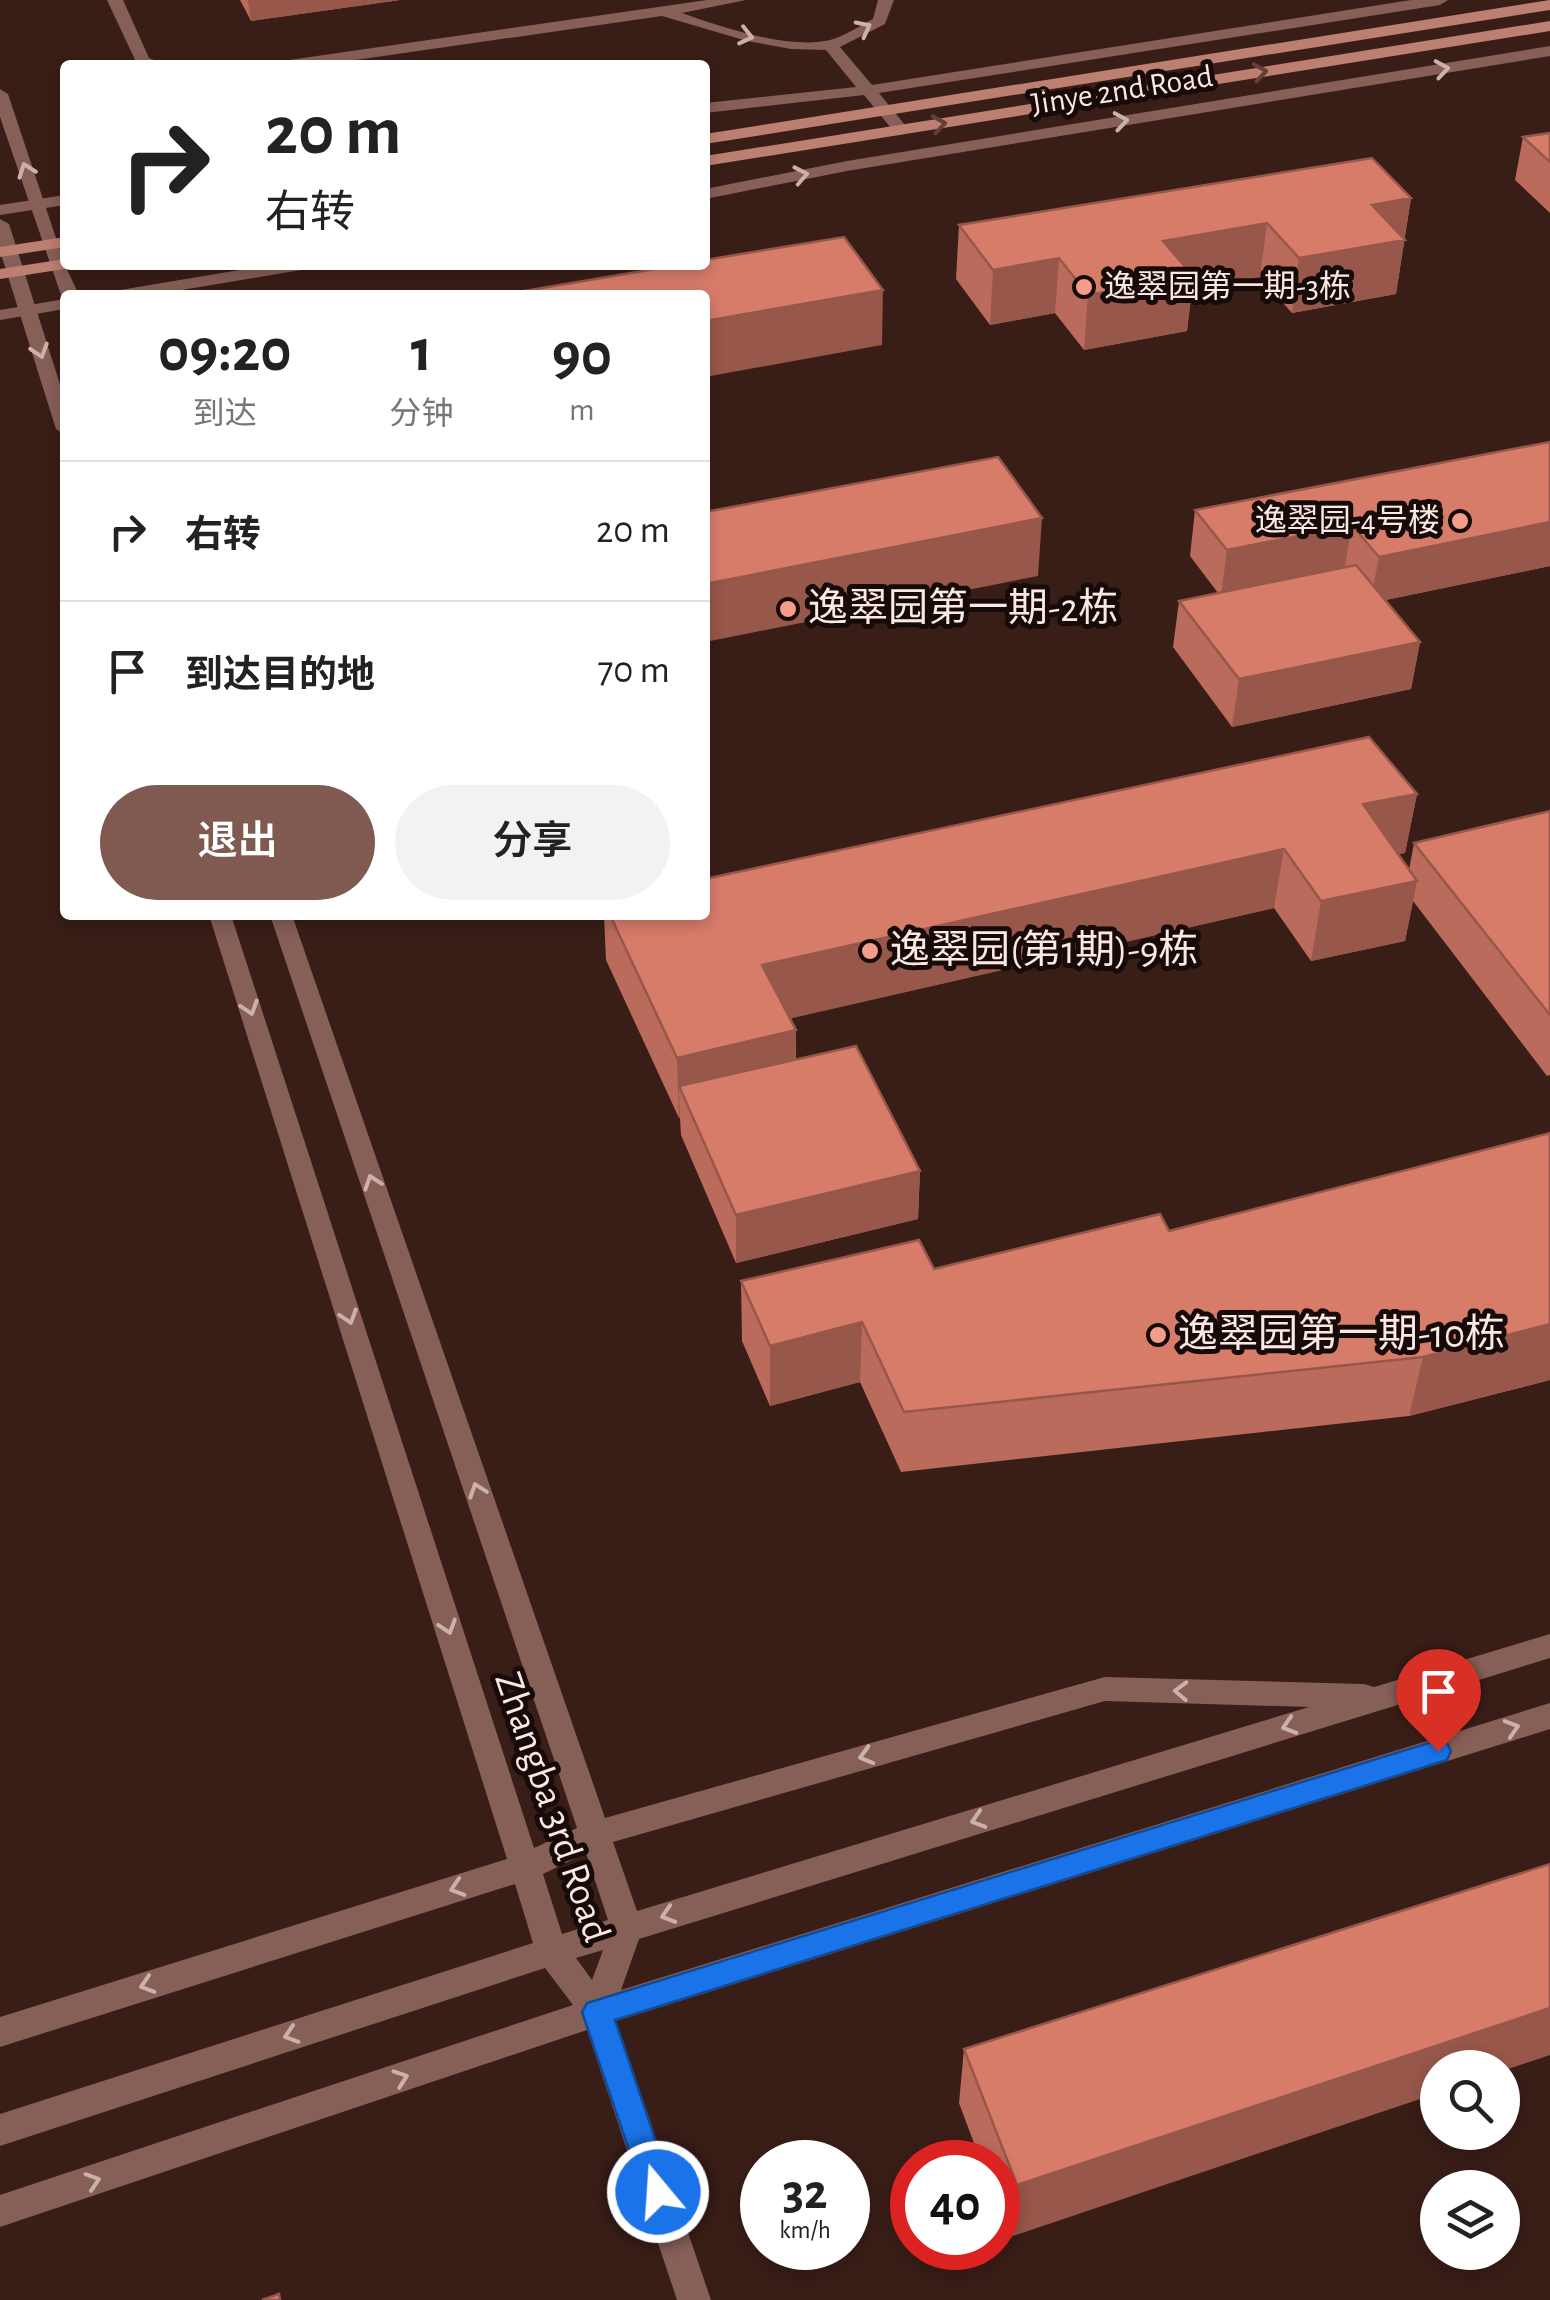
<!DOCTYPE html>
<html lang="zh">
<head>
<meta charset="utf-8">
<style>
  body { margin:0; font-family:"Alegreya Sans","Noto Sans SC",sans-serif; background:#f2f2f2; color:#222; height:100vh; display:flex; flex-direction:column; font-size:38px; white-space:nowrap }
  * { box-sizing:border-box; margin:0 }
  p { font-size:32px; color:#767676 }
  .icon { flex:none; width:55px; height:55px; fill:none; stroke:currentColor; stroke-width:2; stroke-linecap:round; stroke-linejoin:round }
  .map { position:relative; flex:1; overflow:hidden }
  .panel { position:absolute; left:60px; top:290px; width:650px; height:630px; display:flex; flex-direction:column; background:#fff; border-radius:10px; box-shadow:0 5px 15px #0003 }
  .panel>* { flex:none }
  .banner { position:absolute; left:60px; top:60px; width:650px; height:210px; border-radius:10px; box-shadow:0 5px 15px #0003; background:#fff; color:#222; overflow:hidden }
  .controls { position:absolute; left:1420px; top:2050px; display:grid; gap:20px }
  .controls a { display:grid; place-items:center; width:100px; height:100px; border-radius:50%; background:#fff; box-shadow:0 5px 15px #0003; font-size:50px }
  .speed { position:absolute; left:740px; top:2140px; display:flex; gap:20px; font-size:50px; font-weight:700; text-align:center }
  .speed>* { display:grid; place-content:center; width:130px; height:130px; border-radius:50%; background:#fff; box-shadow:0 5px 15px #0003; line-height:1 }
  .speed small { font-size:25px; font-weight:400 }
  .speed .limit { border:15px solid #d22; background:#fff; color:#111 }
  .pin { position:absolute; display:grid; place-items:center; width:85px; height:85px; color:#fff; margin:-102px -42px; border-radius:50% 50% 50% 0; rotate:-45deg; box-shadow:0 0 10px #0007 }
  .pin .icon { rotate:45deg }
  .me { position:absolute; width:110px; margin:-55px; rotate:342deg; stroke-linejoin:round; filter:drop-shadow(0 0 8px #0008) }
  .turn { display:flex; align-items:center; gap:35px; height:210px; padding:0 40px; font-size:45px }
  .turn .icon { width:130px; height:130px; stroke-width:2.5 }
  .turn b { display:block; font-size:70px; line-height:85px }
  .eta { display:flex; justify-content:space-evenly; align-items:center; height:170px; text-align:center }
  .eta b { font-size:60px; font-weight:600; line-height:70px }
  .cta { display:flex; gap:20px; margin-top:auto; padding:20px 40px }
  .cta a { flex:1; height:115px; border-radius:60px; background:#805951; color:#fff; font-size:40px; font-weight:600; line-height:115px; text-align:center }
  .cta a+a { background:#f2f2f2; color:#222 }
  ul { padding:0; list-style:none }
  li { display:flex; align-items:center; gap:30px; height:140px; padding:0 40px; border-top:2px solid #e0e0e0 }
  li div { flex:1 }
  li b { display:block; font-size:38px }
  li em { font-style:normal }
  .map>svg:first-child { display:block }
</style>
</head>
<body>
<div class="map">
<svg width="1550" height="2300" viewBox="0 0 1550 2300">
  <rect width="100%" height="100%" fill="#391d17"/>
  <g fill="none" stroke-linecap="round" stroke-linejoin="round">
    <path fill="#865f57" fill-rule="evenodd" d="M107,0H123L149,58L167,65L137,64Z
      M707,0H746L682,13C721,27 789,50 830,40C845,36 859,26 873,19L878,0H894L885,24L840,47L872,85L1411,0H1448L1440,5L879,93L909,130L901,135L895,133L864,95L705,113V103L856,87L826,50L791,49L747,41L662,16L321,65H281L289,60Z
      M1550,46V56L847,171L705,199V189L847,161Z
      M65,195V205L0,215V205Z
      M269,265H310L301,270L152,295H111L120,290Z
      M65,299V309L0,320V310Z"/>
    <path fill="#865f57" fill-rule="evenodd" d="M0,89L8,94L65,265L79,295H65V299L61,295L0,117Z
      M0,219L9,224L65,400V435L56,429L0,251Z
      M209,915H231L534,1848L577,1828L270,915H292L605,1818L1105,1677L1364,1684L1374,1687L1550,1634V1658L639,1939L621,1990L1550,1703V1729L616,2021L711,2300H677L587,2030L0,2227V2195L573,2005L545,1968L0,2146V2114L533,1943L515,1884L0,2047V2017L507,1859ZM1105,1701L1309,1707L637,1911L613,1842ZM586,1853L608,1920L562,1934L543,1874ZM603,1950L592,1980L576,1958Z"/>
    <path fill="#bd7f71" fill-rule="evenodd" d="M1550,0V10L705,144V134Z
      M1550,21V31L705,166V156Z
      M65,237V247L0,257V247Z
      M65,259V265H73L71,268L0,279V269Z"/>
  </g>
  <path fill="#ba6b5b" d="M240,0H400L251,21Z
    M1550,133V213L1515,180L1523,137Z
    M1411,198L1396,294L1292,313L1260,277L1192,289L1187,331L1084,350L1055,313L990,325L956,279L959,225Z
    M1550,442V566L1386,600L1420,642L1411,689L1232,727L1173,647L1179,601L1218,593L1190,556L1195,510Z
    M1417,794L1405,853L1398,854L1409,870L1414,843L1550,811V1075L1547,1076L1413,901L1405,941L1311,961L1274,908L790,1018L796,1030V1060L920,1171L918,1219L736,1263L681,1135L680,1118H679L606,960L604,915H705Z
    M1550,1133V1380L1409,1416L901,1472L860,1382L770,1406L742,1341L741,1281L934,1269L1169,1231Z
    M1550,1864L1010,2237L998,2204V2162H981L959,2103L964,2049Z"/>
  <path fill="#97574a" d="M248,0H400L251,21Z
    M1411,198L1396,294L1292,313L1299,258L1372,205Z
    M1267,223L1260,277L1192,289L1187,331L1084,350L1088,295L1163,241Z
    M1059,258L1055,313L990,325L993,270Z
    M883,290L882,345L705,377V321Z
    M1042,518L1038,576L705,642V584Z
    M1550,522V566L1370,603L1379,557Z
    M1352,525L1344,572L1221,596L1227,550Z
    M1420,642L1411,689L1232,727L1239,679Z
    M1417,794L1405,853L1352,864L1363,804Z
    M1284,849L1274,908L762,1025V965Z
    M1417,881L1405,941L1311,961L1321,901Z
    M796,1030L795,1090L679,1086L680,1118H679L677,1058Z
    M920,1171L918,1219L736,1263V1215Z
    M862,1322L860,1382L770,1406V1346Z
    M1550,1324V1380L1409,1416L1423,1357Z
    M1550,2008V2055L1502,2071V2068H1438V2093L1010,2237L1017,2185Z"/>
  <path fill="#d87c6a" stroke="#97574a" stroke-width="2.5" d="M1550,133V162L1523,137Z
    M1372,158L1411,198L1372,205L1405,240L1299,258L1267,223L1163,241L1193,276L1088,295L1059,258L993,270L959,225Z
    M844,237L883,290L705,321V295H500L678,265H705V260Z
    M1550,442V522L1379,557L1352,525L1227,550L1195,510Z
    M998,457L1042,518L705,584V512Z
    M1356,565L1420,642L1239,679L1179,601Z
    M1369,737L1417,794L1363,804L1417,881L1321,901L1284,849L762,965L796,1030L677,1058L610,915H705V879Z
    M1550,811V1015L1414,843Z
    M856,1046L920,1171L736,1215L679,1086Z
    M1550,1133V1324L1423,1357L904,1412L862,1322L770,1346L741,1281L919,1240L934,1269L1160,1214L1169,1231Z
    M1550,1864V2008L1017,2185L964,2049Z
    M279,2294L280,2300H262Z"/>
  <defs><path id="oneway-chevron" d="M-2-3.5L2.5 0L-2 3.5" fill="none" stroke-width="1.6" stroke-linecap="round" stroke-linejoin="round" transform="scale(2.5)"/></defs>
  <g stroke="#ccb1ab">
    <use href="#oneway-chevron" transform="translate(864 28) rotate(-27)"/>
    <use href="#oneway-chevron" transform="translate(746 36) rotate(13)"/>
    <use href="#oneway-chevron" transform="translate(1442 69) rotate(-9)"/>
    <use href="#oneway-chevron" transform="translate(1121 121) rotate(-9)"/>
    <use href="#oneway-chevron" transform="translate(26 170) rotate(-110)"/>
    <use href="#oneway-chevron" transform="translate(801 175) rotate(-11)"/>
    <use href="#oneway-chevron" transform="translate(40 351) rotate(72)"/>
    <use href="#oneway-chevron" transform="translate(250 1008) rotate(72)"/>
    <use href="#oneway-chevron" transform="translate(372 1182) rotate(-109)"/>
    <use href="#oneway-chevron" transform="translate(349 1317) rotate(72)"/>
    <use href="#oneway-chevron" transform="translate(477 1490) rotate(-109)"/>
    <use href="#oneway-chevron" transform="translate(448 1627) rotate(72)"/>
    <use href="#oneway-chevron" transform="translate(1181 1691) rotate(-178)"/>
    <use href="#oneway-chevron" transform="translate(1289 1726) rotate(163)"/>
    <use href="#oneway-chevron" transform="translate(1512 1728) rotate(-17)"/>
    <use href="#oneway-chevron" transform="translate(866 1756) rotate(164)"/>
    <use href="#oneway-chevron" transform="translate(978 1820) rotate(163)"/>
    <use href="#oneway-chevron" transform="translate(457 1888) rotate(163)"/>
    <use href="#oneway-chevron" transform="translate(668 1915) rotate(163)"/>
    <use href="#oneway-chevron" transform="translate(147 1985) rotate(162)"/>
    <use href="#oneway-chevron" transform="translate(291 2035) rotate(162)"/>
    <use href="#oneway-chevron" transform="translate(401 2078) rotate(-19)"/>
    <use href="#oneway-chevron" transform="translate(93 2181) rotate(-18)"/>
  </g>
  <g stroke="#623f38">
    <use href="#oneway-chevron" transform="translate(1260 72) rotate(-9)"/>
    <use href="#oneway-chevron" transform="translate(939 124) rotate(-9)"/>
  </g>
  <path fill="#1a73e8" stroke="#114b97" stroke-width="2.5" d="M1438,1740L1447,1743L1451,1751L1447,1760L615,2020L673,2192L668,2203L658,2207L647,2203L582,2012L587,2003Z"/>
  <g fill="#f49d8b" stroke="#170b09" stroke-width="4">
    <circle cx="1084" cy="287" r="10"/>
    <circle cx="1460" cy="521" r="10"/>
    <circle cx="788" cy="609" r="10"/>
    <circle cx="870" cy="951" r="10"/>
    <circle cx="1158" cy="1335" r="10"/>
  </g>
  <g text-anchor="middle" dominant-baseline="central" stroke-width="10" stroke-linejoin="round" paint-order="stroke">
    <g font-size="32" fill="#fbe7e3" stroke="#170b09">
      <text transform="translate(1122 90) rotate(-9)">Jinye 2nd Road</text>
    </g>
    <g font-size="32" fill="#fbe7e3" stroke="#170b09" text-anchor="start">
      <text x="1104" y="287">逸翠园第一期-3栋</text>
      <text x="1440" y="521" text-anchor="end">逸翠园-4号楼</text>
    </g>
    <g font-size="40" fill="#fbe7e3" stroke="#170b09" text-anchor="start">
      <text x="808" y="609">逸翠园第一期-2栋</text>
      <text x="890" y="951">逸翠园(第1期)-9栋</text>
      <text x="1178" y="1335">逸翠园第一期-10栋</text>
    </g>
    <g font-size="40" fill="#fbe7e3" stroke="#170b09">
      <text transform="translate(552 1807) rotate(71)">Zhangba 3rd Road</text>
    </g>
  </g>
</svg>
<div class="controls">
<a><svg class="icon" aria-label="search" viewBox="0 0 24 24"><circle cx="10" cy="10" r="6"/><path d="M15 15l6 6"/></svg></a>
<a><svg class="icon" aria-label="layers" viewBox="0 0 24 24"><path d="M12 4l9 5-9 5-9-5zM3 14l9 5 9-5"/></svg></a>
</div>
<div class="speed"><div>32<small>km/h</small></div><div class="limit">40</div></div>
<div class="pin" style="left:1438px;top:1751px;background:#d93025"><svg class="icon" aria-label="arrive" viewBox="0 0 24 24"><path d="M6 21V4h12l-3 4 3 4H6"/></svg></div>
<svg class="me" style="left:658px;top:2192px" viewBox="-20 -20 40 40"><circle r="17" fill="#1a73e8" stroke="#fff" stroke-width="3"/><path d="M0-11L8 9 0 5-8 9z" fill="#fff"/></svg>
<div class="banner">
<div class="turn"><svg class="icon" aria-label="right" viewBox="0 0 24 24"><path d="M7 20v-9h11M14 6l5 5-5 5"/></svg><div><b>20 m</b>右转</div></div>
</div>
<section class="panel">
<div class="eta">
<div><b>09:20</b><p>到达</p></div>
<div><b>1</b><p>分钟</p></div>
<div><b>90</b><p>m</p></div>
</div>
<ul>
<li><svg class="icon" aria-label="right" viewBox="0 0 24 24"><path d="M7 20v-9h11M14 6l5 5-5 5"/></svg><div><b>右转</b></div><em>20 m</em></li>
<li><svg class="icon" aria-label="arrive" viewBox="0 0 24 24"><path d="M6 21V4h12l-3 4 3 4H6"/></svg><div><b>到达目的地</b></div><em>70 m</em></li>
</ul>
<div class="cta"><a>退出</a><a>分享</a></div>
</section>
</div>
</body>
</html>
